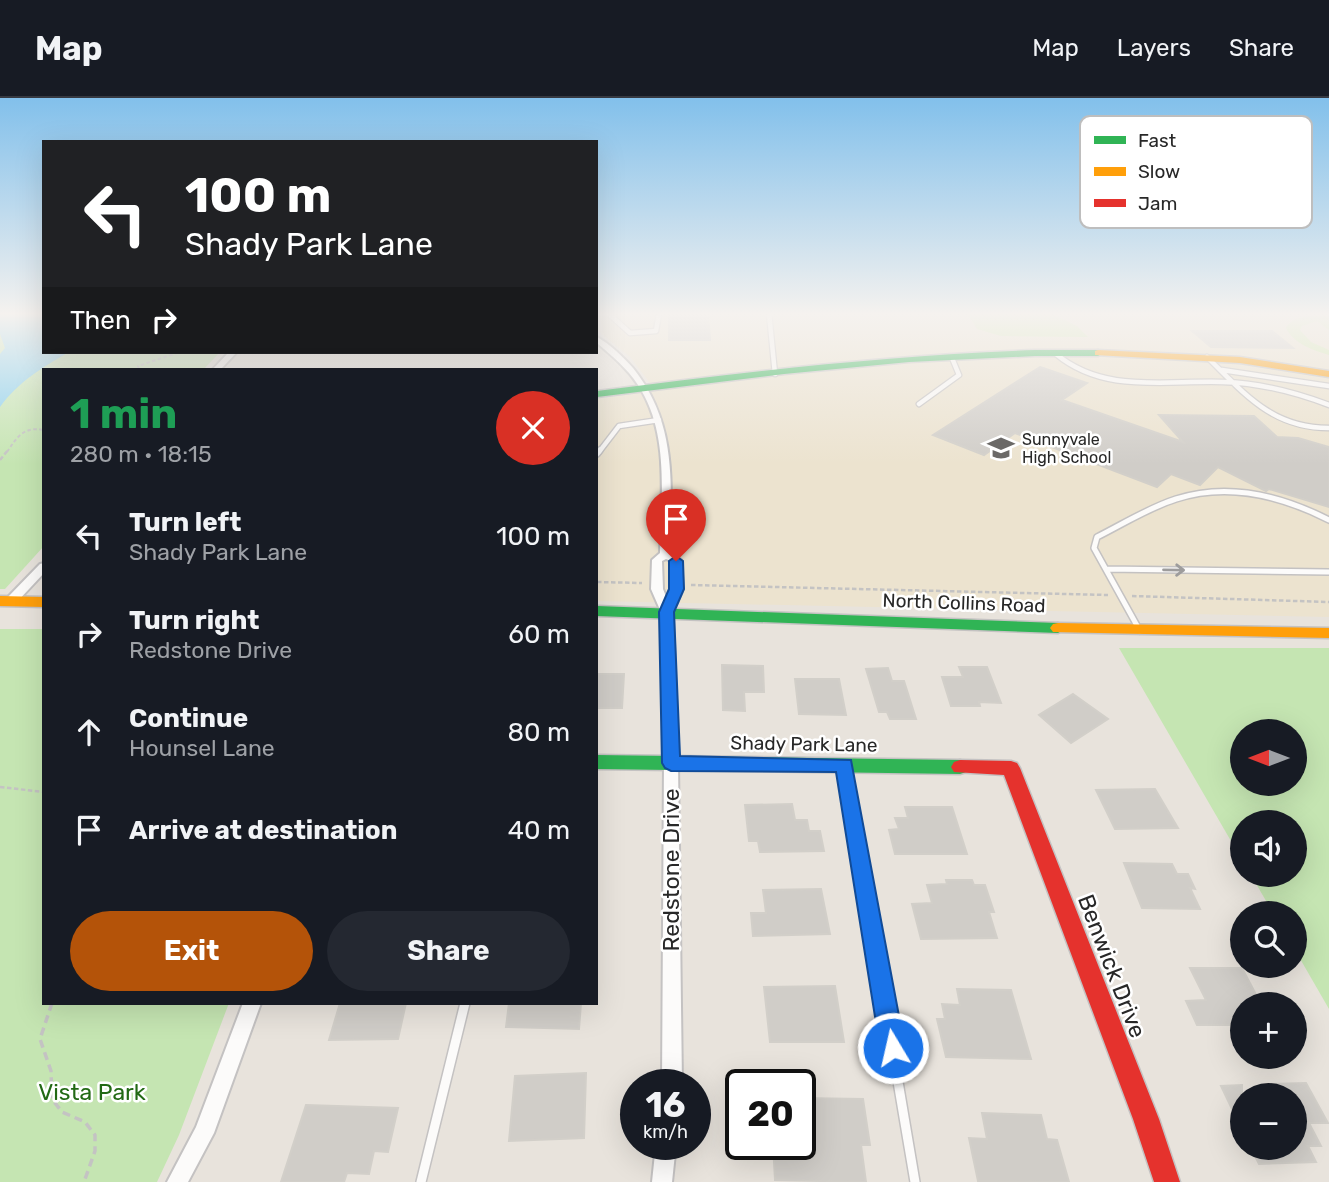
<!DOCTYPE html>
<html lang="en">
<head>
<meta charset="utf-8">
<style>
  body { margin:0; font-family:Rubik,sans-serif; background:#242831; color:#f1f3f6; height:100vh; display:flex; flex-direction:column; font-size:26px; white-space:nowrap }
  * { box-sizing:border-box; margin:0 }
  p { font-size:23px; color:#9ea1a6 }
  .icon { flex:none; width:38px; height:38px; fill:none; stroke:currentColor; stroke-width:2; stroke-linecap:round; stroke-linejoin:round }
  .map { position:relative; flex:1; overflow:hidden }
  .details { position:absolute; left:42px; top:270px; width:556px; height:637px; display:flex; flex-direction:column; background:#171b24; border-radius:0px; box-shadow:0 7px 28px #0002 }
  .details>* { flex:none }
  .hud { position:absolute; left:42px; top:42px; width:556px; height:214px; border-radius:0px; box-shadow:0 7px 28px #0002; background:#202124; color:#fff; overflow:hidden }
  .needle { width:46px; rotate:270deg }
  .tools { position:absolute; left:1230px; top:621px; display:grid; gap:14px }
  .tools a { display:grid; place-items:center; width:77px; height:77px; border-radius:50%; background:#171b24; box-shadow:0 7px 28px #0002; font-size:35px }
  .speed { position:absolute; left:620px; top:971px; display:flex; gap:14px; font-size:35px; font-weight:700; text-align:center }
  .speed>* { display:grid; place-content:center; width:91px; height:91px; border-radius:50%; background:#171b24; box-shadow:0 7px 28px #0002; line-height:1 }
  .speed small { font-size:18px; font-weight:400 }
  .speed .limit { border:4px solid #111; border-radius:10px; background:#fff; color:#111 }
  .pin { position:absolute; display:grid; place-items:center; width:60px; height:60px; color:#fff; margin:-72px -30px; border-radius:50% 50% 50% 0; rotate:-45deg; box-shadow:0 0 7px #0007 }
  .pin .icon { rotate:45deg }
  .me { position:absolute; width:77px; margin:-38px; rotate:351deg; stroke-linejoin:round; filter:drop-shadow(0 0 5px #0008) }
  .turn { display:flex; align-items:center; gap:24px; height:147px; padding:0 28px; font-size:32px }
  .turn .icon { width:91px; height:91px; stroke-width:2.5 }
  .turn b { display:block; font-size:49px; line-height:60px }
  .then { display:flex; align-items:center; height:66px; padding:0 28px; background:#0003; gap:14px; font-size:26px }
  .round { display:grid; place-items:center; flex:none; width:74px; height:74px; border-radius:37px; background:#242831 }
  .overview { display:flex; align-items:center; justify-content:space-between; height:119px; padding:0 28px }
  h1 { font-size:42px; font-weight:700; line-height:52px; color:#1e9e55 }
  .primary-button { display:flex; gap:14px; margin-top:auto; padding:14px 28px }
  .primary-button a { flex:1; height:80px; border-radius:42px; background:#b45309; color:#fff; font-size:28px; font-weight:700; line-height:80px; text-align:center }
  .primary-button a+a { background:#242831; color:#f1f3f6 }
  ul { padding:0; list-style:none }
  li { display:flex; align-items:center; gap:21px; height:98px; padding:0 28px }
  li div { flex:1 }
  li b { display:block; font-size:26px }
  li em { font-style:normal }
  header { display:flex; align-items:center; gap:42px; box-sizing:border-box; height:98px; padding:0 35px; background:#171b24; border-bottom:2px solid #363941 }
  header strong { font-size:33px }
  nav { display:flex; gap:38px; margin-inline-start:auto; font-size:24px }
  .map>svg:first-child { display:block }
</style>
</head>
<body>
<header>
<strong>Map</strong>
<nav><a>Map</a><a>Layers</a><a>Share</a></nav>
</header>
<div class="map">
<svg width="1329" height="1084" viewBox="0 0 1329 1084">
  <rect width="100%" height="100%" fill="#e8e3dc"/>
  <path fill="#ece3cf" d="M597,215H1329V519L597,503V301L656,293L630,259L597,232Z"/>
  <path fill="#c5e5b2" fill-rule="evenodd" d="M0,215H44V254H220L204,271H44V448L5,491H0Z
    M0,531H44V905H229L179,1037L157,1084H0Z
    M1119,550H1329V911L1295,852V816L1273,815L1251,777H1295V724H1242V762ZM1242,634H1295V686H1242Z"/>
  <path fill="#d2eaaf" d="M967,215H1050L1077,228L1088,239L1001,238L977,231Z
    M1329,218V232L1317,223L1302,228L1300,232L1311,244L1329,252V257C1313,252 1294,246 1286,230C1293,216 1315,218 1329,218Z"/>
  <path fill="#8ad1ef" d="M0,215H44V254H69C43,269 18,284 0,309V256L5,250L0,236Z"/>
  <path fill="#d0cdc8" stroke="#d2cfc9" stroke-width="2" d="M669,215H708L710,242H669Z
    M1192,233H1272L1293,250L1211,249Z
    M1040,269L1087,285L1062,302L1183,344L1159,317L1254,318L1277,339L1298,340L1329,349V409L1269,391L1266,393L1218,369L1200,387L1171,376L1157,389L1015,335L984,357L933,337Z
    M722,567L763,568L764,594H744L745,613L723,612Z
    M959,569H987L1001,605L979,604L980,608H951L942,579H963Z
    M888,570L892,583H904L916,621H890L887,614H879L866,571Z
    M597,576H624L622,610H597Z
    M795,581H839L846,617L799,616Z
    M1073,596L1108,621L1071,645L1039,617Z
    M1155,691L1178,730L1115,731L1096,692Z
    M792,706L795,722H807L809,733H820L824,753L760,754L758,743H749L745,707Z
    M905,709H952L967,756H895L889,732L899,731L895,720H908Z
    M1124,765L1172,766L1177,776H1188L1195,791L1190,790L1200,811L1142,810Z
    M946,782H972L974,787H985L994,814H989L997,840L921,841L912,806L932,805L927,787L947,786Z
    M821,791L830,836L753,838L751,815H766L763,792Z
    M1190,870H1242L1261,906H1242V927H1197L1186,903L1206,902Z
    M835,888L844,944H770L764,889Z
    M957,891L1011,892L1031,961L946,959L937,921H945L942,906L960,907Z
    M340,905H406L398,941L329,942Z
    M509,905H581L579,931L506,929Z
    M586,975L584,1040L509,1043L515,978Z
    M1306,985L1328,1025H1309L1321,1048H1308L1316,1064L1259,1066L1251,1050H1295V998H1271V986Z
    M1242,987V1032L1221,988Z
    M800,1000L863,1001L870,1047H861L866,1084L775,1082L773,1046H800Z
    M306,1007L398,1010L388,1054L374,1053L369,1076L347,1075L344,1084H281Z
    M982,1015L1041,1017L1047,1041L1057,1042L1069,1084L978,1083L969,1040L987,1041Z"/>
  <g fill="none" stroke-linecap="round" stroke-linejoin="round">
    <g stroke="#c4c2c2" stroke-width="7">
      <path id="lane-far3" d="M599,215L609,216L630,235L656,233L659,215
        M769,215L775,276
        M1056,256C1104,296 1165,282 1223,284C1259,285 1295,294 1329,307
        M1207,259C1245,296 1272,330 1329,330
        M1222,272L1329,288
        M919,306L959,277L952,260
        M599,354L619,328L659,322"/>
    </g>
    <g stroke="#c4c2c2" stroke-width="8">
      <path id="lane-far2" d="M597,356L600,352
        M1106,471L1329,474
        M1140,533L1094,450L1097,439C1123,426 1148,410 1176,401C1228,384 1282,398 1329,422"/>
    </g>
    <g stroke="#c4c2c2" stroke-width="10">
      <path id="lane-far1" d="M845,669L863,773"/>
    </g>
    <g stroke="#c4c2c2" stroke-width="12">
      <path id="lane" d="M862,771L915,1084
        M421,1084L465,905"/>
    </g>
    <g stroke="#c4c2c2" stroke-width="4">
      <path id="street" d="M597,239C610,246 623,259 633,270C678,326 671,387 670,455L681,462L683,491L673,514L678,665L682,987H662L664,665L661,514L651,491L652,462L660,455C661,400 670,335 638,287C627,270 612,258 597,245ZM666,461L671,463V491L667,501L663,491L662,463Z
        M229,254H237L221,271H213Z
        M44,465V475L15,506H7L5,503L7,500L40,466Z
        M243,905H261L214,1035L188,1084H167L196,1029Z
        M656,1046H676L672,1084H652Z"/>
    </g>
    <g stroke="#c4c2c2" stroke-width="3">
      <path id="fast" d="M1035,252H1098L1103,255L1098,258H1035L909,264L784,276L597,299V293C743,274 888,257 1035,252Z
        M597,508L1058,525L1066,530L1058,535L597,518Z
        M597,657L960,662L966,664L969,669L966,674L960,676L597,671Z"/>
    </g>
    <g stroke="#c4c2c2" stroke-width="3">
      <path id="slow" d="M1098,252L1240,259L1329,273V279L1240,265L1095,257V253Z
        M0,498L44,499V509L0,508Z
        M1058,525L1329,530V540L1053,534L1050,530L1053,526Z"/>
    </g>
    <g stroke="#c4c2c2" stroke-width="3">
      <path id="jam" d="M960,662L1011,663L1017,665L1020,670L1159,1021L1180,1084H1154L1133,1021L1004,677L954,674L951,669L954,664Z"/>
    </g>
    <path stroke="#c4c3c3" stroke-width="2" stroke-dasharray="3.5 2.5" stroke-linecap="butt" d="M139,271L138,268L180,254
      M7,354C17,339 24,328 44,332"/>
    <path stroke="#c4c3c3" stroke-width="2.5" stroke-dasharray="4.5 2.5" stroke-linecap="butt" d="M0,362L8,352
      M597,484L642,485
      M691,487L1108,497
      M1132,498L1329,504
      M0,689L44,694"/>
    <path stroke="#c4c3c3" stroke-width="3.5" stroke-dasharray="8 5" stroke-linecap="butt" d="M52,905L40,941L51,973L52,1001L62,1014L85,1024L95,1037V1053L84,1084"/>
    <use href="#lane-far3" stroke="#fcfbfa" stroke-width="4.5"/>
    <use href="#lane-far2" stroke="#fcfbfa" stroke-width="5"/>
    <use href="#lane-far1" stroke="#fcfbfa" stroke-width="7"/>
    <use href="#lane" stroke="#fcfbfa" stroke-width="9"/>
    <use href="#street" fill="#fcfbfa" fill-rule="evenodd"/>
    <use href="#fast" fill="#30b455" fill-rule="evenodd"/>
    <use href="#slow" fill="#ff9f0a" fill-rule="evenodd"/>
    <use href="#jam" fill="#e5322d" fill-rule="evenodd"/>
  </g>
  <defs><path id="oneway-shaft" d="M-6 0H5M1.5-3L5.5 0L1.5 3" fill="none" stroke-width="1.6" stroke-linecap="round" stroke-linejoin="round" transform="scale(1.75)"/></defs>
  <use stroke="#9d9c9c" href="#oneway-shaft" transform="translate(1174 472) rotate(1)"/>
  <linearGradient id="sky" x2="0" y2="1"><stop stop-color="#82c0eb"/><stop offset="0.59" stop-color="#f5f2ef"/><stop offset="1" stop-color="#f5f2ef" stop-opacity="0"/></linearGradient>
  <rect width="1329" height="366" fill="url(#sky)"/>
  <path fill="#1a73e8" stroke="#114b97" stroke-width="2" d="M676,458L683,463L684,491L674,514L680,658L851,662L905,950L901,959L893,962L884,959L880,950L836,674L671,673L665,670L662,665L659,514L669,491V463Z"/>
  <defs>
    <g id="school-bare" transform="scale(2.1)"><path d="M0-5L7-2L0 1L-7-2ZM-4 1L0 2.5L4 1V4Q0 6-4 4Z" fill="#6b6967" stroke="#fff" stroke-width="2.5" paint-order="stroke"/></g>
  </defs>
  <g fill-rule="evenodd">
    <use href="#school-bare" x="1001" y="350"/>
  </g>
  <g text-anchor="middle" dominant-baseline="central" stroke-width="5" stroke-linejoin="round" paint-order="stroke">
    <g font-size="16" fill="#282828" stroke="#fff" text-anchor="start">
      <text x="1022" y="341">Sunnyvale<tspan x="1022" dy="18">High School</tspan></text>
    </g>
    <g font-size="19" fill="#282828" stroke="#fff">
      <text transform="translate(964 505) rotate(2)">North Collins Road</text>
      <text transform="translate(804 646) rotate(1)">Shady Park Lane</text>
    </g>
    <g font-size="23" fill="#282828" stroke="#fff">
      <text transform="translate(671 772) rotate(-90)">Redstone Drive</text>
      <text transform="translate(1112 868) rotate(69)">Benwick Drive</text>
    </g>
    <g font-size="23" fill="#226914" stroke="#fff">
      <text x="92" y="994">Vista Park</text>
    </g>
  </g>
  <rect x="1080" y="18" width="232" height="112" rx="10" fill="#fff" stroke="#bebebe" stroke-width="2"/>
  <rect x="1094" y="38" width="32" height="8" fill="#30b455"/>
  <rect x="1094" y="69" width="32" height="9" fill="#ff9f0a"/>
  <rect x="1094" y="101" width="32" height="8" fill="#e5322d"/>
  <g font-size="19" fill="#282828">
    <text x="1138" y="49">Fast</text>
    <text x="1138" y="80">Slow</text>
    <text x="1138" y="112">Jam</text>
  </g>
</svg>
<div class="tools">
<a><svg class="needle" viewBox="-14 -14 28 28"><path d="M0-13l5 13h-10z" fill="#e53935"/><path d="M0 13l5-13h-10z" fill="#9ea1a6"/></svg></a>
<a><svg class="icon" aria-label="sound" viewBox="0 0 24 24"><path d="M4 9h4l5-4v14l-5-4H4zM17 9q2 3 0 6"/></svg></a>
<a><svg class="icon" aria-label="search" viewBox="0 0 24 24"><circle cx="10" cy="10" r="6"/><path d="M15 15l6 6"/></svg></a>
<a>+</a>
<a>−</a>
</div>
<div class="speed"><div>16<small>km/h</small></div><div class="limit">20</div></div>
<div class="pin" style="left:676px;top:463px;background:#d93025"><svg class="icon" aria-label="arrive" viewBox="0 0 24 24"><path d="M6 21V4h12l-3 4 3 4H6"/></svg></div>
<svg class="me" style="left:893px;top:950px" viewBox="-20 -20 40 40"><circle r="17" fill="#1a73e8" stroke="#fff" stroke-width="3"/><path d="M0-11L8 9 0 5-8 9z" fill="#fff"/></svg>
<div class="hud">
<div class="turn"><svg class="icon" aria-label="left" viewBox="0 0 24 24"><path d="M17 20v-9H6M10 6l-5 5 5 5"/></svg><div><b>100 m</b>Shady Park Lane</div></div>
<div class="then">Then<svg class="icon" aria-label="right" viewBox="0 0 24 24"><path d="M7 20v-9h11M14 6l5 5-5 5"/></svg></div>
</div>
<section class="details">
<div class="overview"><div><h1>1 min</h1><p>280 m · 18:15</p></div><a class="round" style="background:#d93025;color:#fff"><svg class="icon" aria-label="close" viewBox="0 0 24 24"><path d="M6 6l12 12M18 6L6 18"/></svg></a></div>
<ul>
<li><svg class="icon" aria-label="left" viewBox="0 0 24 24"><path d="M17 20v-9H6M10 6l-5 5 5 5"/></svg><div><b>Turn left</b><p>Shady Park Lane</p></div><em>100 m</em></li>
<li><svg class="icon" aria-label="right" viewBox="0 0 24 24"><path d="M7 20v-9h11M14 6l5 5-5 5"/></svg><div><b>Turn right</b><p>Redstone Drive</p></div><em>60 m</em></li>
<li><svg class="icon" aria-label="ahead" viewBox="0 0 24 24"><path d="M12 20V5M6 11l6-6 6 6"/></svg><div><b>Continue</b><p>Hounsel Lane</p></div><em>80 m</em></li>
<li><svg class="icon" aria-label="arrive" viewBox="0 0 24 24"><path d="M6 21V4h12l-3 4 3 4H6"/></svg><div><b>Arrive at destination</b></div><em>40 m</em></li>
</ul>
<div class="primary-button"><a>Exit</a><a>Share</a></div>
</section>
</div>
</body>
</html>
